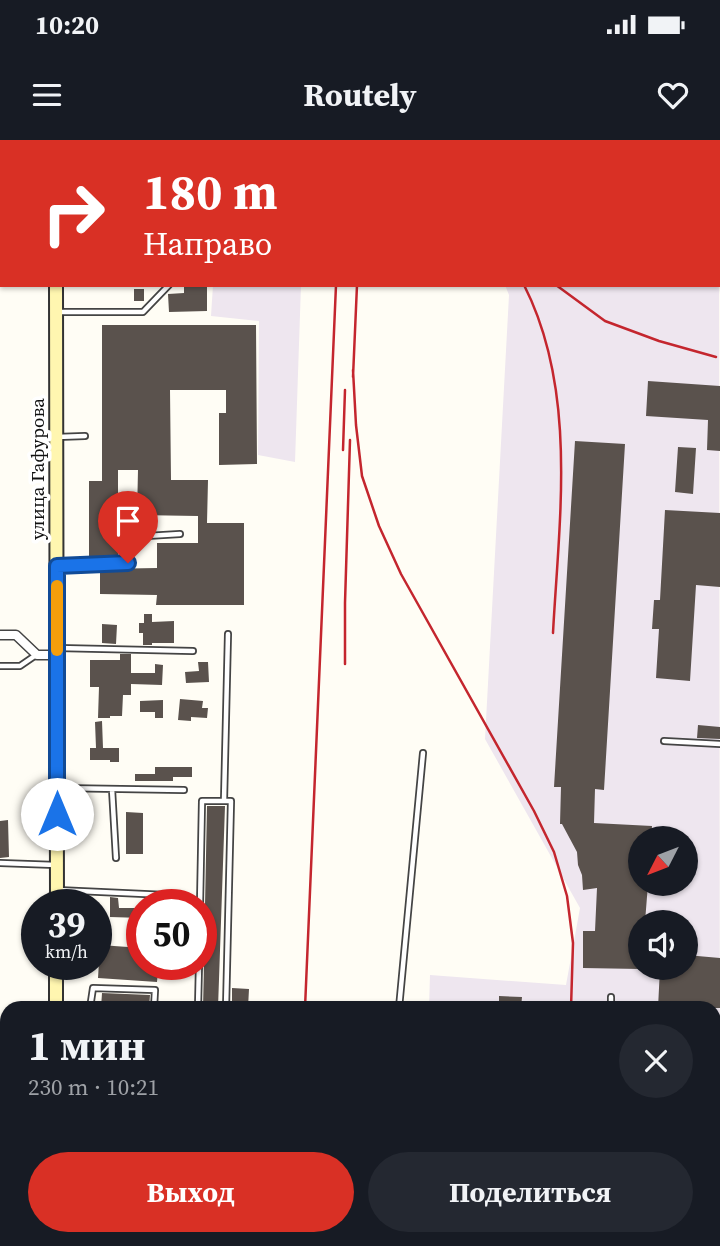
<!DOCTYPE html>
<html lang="ru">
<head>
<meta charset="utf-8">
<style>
  body { margin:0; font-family:"Source Serif 4",serif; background:#242831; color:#f1f3f6; height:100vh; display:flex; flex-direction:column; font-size:26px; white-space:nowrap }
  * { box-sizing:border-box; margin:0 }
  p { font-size:23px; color:#9ea1a6 }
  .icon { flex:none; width:38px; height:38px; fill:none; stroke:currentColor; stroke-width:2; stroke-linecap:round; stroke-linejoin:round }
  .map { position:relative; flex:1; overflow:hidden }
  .details { position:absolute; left:0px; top:861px; width:721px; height:245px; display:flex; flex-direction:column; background:#171b24; border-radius:21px 21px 0 0; box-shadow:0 2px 5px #0004 }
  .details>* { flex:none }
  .hud { position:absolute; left:0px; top:0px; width:721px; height:147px; box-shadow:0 2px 5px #0004; background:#d93025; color:#fff; overflow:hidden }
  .needle { width:46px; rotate:228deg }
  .controls { position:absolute; left:628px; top:686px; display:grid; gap:14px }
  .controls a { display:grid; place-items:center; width:70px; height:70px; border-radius:50%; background:#171b24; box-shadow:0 2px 5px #0004; font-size:35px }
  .speed { position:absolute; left:21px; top:749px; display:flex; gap:14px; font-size:35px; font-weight:700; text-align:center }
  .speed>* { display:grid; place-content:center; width:91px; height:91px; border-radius:50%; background:#171b24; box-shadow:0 2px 5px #0004; line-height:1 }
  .speed small { font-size:18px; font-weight:400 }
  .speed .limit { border:10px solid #d22; background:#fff; color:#111 }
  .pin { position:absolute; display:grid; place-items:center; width:60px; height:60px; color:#fff; margin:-72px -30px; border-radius:50% 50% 50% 0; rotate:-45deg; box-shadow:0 0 7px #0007 }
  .pin .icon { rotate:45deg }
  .me { position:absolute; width:77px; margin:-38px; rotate:0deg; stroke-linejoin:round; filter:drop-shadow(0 0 5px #0008) }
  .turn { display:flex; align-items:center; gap:24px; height:147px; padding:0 28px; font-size:32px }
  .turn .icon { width:91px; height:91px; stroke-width:2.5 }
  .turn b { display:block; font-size:49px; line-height:60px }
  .round { display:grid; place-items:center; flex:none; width:74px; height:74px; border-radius:37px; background:#242831 }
  .headline { display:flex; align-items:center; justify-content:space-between; height:119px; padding:0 28px }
  h1 { font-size:42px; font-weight:700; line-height:52px }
  .primary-button { display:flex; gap:14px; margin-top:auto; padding:14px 28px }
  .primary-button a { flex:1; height:80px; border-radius:42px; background:#d93025; color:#fff; font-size:28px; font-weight:700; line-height:80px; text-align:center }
  .primary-button a+a { background:#242831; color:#f1f3f6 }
  .status { display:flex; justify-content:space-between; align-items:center; height:49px; padding:0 35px; background:#171b24; direction:ltr }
  .status svg { height:19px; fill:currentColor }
  header { display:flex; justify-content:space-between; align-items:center; height:91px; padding:0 28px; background:#171b24; font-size:32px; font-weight:700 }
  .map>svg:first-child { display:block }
</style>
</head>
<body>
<div class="status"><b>10:20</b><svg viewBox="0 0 49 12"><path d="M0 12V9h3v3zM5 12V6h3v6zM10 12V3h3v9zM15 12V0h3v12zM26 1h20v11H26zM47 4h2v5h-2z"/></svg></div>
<header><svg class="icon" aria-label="menu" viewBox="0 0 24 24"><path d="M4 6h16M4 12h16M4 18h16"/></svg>Routely<svg class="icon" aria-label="heart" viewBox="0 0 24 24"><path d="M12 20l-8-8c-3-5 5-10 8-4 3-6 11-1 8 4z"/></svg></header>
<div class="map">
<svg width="720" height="1106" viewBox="0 0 720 1106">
  <rect width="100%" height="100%" fill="#fffdf5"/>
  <path fill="#eee6ef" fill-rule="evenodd" d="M719,19L720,1106H422V1099H714V868H429L430,835L566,845L580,768L485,599L509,155L505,145H719ZM640,698H686V744H640ZM640,782H686V828H640Z
    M213,145H301L295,322L258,315L259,181L211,176Z"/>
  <path fill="#5a524d" d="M184,145H207V171L169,172L168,154L184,153Z
    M134,149H144V161H134Z
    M102,185H256L257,324L219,325V273H226V250H170L171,340H208L207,383H244V465H156L157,455L100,454V429L157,428V403H198V376L137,375L138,330H118V419L89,420V341H102Z
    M648,241L720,246V311L707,310L708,280L646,276Z
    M575,301L625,304L604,650L595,649L594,683L652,686L651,698H640V744H648L645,782H640V829L583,828V791H595L597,748L583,750L582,735L578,725L577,712L562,684H560L561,647H554Z
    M678,307L696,308L693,354L675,352Z
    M665,370L720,373V447L696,445L690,541L656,538L659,489H652L654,460H660Z
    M144,474H152V482L174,481V503H152V505H143V493H139V483H144Z
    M102,484L117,485L116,504L102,503Z
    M120,514H131V533H155V524L163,525L162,545L131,544V555H123L122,576H110V578H98L99,547H90V520H120Z
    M198,522H208L209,542L186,543L185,532L199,531Z
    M180,559L203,561L202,568H208L207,578L191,577V581L178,580Z
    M163,560V578H155V572H140V561Z
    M102,581L103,608H119V622H110V620H90V608H96L95,582Z
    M698,585L720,587V599L697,598Z
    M155,627H192V637H173V641H135V634H155Z
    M207,666H225L218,868H203L204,824L201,818L203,769L205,765Z
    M126,672L143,673V714H126Z
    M8,680L9,717L0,718V681Z
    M110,757L118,758L119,768H142V778L110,777Z
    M100,805L142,808V824H155V831H158L157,842L98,838Z
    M686,815L720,818V868H658L660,828H686Z
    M232,848L249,849L248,868H232Z
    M102,853L150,855L149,868H101Z
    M499,856L522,857L521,868H499Z
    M0,1090H7V1099H18V1106H0Z
    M200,1099H233V1106H200Z
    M532,1099H560V1106H532Z
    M582,1099L608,1100V1106H582Z
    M630,1099H665V1106H629Z"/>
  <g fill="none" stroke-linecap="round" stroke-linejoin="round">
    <g stroke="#444" stroke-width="8">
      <path id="lane" d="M57,172H143L169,145
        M57,297L85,296
        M58,426L128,423L130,397L180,394
        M58,508L193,511
        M0,526H20L36,515
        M664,601L720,604
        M58,648L184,650
        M112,649L116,718
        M224,661L228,494
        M0,723L56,725
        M57,750L166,755
        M200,765L202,661H231L226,868
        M90,868L93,848L155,850L154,868
        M198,868L199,824
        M256,868V867
        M399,868L423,613
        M611,868V857
        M7,989L5,1021L7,1023
        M177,1099L184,1100
        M410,1099V1106
        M613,1099V1106
        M67,1106V1099
        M238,1106V1099
        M260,1106V1099
        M516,1106V1099"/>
    </g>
    <g stroke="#444" stroke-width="11">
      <path id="street" d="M0,495H16L37,515H57
        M0,895H7"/>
    </g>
    <g stroke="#333" stroke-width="16">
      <path id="secondary" d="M55,0V2
        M56,145L57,765
        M56,868V824
        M57,1106V1099"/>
    </g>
    <use href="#lane" stroke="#fff" stroke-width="4.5"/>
    <use href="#street" stroke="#fff" stroke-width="8"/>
    <use href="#secondary" stroke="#fff6b0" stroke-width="12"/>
    <path stroke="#c4262e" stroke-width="2.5" d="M440,0L441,2
      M342,2V0
      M363,2V0
      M524,145C578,251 559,380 553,493
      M556,145L605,181L659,201L716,217
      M353,230L356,285L362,336L379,386L401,434L534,671L554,712L567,756L573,803L571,868
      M353,237L357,145
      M343,310L345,250
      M345,524V463L350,300
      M305,868L336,145
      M295,1106L296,1099
      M562,1106L563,1099"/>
  </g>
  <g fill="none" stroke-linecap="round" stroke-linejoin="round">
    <g stroke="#114b97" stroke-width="18">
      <path id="route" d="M57,674V426L128,423"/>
    </g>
    <use href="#route" stroke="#1a73e8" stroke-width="12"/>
    <path stroke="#f59e0b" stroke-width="12" d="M57,510V446"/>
  </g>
  <g text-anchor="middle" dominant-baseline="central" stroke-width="7" stroke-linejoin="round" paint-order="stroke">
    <g font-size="19" fill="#111" stroke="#fff">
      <text transform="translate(37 329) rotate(-90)">улица Гафурова</text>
    </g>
  </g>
</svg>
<div class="controls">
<a><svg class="needle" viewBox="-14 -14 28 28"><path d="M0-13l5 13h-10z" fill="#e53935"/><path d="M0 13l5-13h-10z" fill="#9ea1a6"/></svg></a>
<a><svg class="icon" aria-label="sound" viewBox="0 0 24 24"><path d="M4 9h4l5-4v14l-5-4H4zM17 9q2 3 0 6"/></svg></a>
</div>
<div class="speed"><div>39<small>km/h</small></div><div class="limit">50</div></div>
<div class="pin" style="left:128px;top:423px;background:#d93025"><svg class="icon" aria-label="arrive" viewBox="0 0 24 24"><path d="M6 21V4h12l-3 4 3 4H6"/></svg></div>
<svg class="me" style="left:57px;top:674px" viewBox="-20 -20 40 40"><circle r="19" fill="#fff"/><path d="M0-13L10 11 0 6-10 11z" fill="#1a73e8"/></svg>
<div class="hud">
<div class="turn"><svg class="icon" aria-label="right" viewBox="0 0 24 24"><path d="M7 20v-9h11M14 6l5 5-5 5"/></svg><div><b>180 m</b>Направо</div></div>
</div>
<section class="details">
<div class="headline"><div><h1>1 мин</h1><p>230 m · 10:21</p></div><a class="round"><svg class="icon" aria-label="close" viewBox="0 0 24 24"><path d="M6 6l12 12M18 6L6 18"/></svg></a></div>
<div class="primary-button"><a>Выход</a><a>Поделиться</a></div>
</section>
</div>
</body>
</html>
